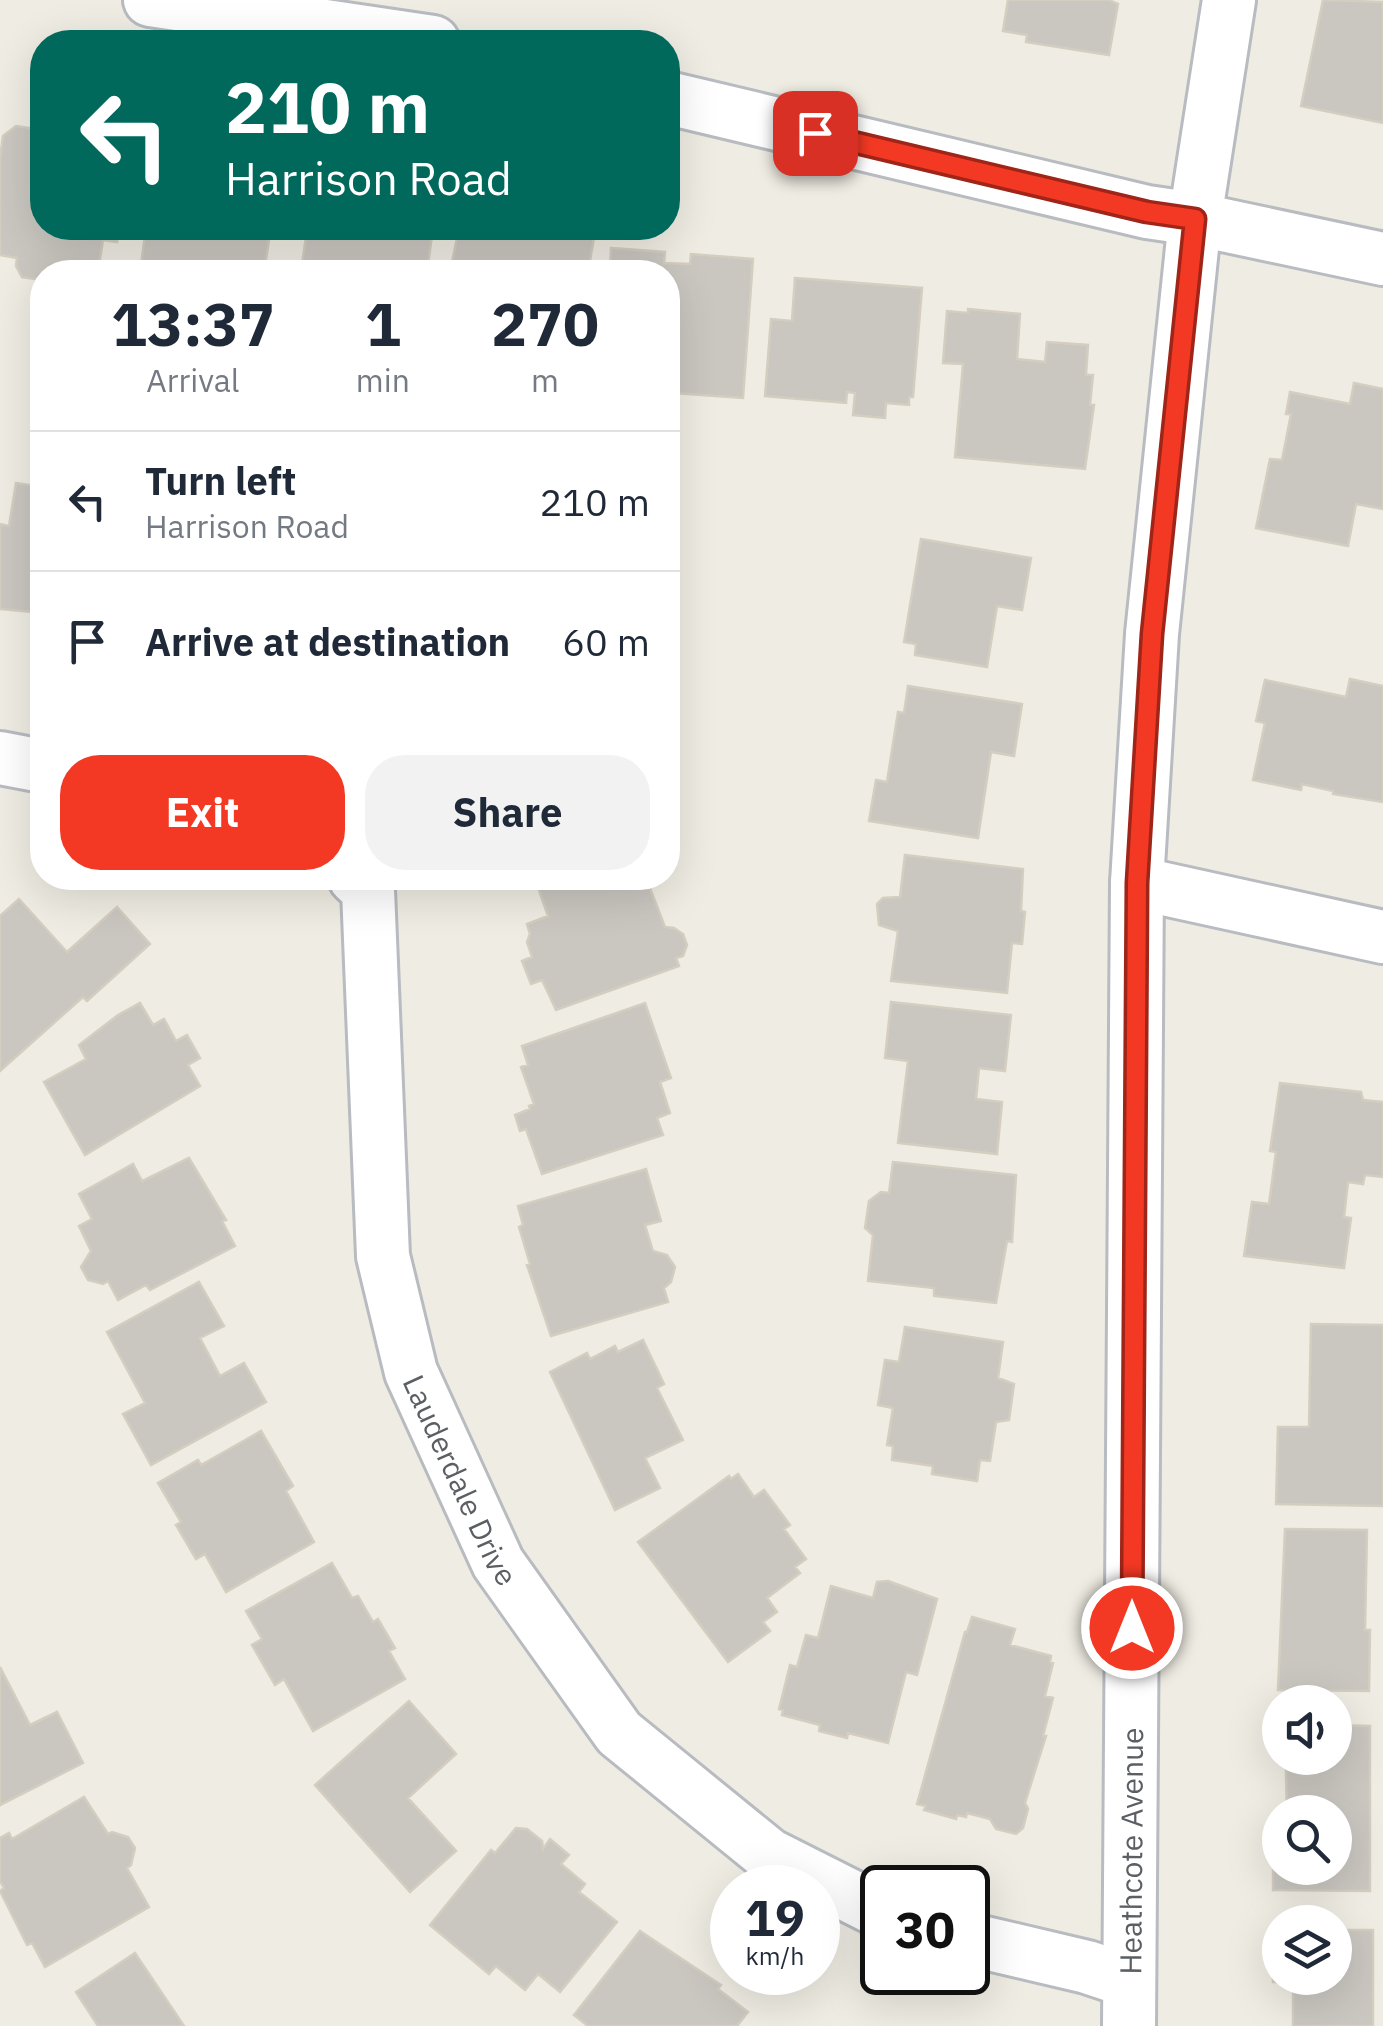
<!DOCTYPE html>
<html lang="en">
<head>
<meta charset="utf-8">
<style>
  body { margin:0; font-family:"IBM Plex Sans",sans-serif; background:#f2f2f3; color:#1f2937; height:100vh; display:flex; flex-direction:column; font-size:38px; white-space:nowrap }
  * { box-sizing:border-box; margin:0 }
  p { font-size:32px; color:#747a83 }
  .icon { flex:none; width:55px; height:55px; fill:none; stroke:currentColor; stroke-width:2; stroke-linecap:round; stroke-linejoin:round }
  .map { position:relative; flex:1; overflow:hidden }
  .sheet { position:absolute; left:30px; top:260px; width:650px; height:630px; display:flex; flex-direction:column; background:#fff; border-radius:40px; box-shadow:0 10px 40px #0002 }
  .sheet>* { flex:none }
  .hud { position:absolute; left:30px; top:30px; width:650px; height:210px; border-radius:40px; box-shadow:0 10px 40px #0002; background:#00695c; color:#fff; overflow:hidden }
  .controls { position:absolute; left:1262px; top:1685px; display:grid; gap:20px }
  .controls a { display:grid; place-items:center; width:90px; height:90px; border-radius:50%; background:#fff; box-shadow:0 10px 40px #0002; font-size:50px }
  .speed { position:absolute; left:710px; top:1865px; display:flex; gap:20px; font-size:50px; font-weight:700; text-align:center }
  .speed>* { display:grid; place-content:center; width:130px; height:130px; border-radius:50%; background:#fff; box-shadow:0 10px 40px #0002; line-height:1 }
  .speed small { font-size:25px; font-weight:400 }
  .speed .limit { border:5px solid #111; border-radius:15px; background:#fff; color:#111 }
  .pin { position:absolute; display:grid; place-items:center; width:85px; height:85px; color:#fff; margin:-42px; border-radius:20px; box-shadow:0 5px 15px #0006 }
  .me { position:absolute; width:110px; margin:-55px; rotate:0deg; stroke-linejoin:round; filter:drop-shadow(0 0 8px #0008) }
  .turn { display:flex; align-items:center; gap:35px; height:210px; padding:0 30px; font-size:45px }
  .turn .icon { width:130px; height:130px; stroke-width:2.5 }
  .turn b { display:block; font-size:70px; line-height:85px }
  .eta { display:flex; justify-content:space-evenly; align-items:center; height:170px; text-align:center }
  .eta b { font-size:60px; font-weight:800; line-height:70px }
  .button { display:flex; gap:20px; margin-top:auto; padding:20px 30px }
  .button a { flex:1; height:115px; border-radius:40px; background:#f33924; color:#fff; font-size:40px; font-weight:800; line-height:115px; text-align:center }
  .button a+a { background:#f2f2f3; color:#1f2937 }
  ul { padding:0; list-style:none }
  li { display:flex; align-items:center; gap:30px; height:140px; padding:0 30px; border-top:2px solid #e0e1e3 }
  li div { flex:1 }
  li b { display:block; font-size:38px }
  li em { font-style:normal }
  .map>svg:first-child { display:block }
</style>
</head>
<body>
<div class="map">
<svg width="1383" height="2026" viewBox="0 0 1383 2026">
  <rect width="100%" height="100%" fill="#efece3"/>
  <path fill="#cac6c0" stroke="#d4cec1" stroke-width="2.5" d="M1008,0H1109L1118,4L1109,55L1026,42L1027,35L1003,31Z
    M1323,0L1383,2V123L1301,106Z
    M16,126L42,130V228H119L117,242L103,240L98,271L56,264L54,272H42V280L22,277L16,266L17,258L0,255V158L3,136Z
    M146,228H271L264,272H140Z
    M302,228H433L427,272H301L306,237L301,236Z
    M459,228H504L550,236L551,228L595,232L588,272H450Z
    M611,248L665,252L664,263L690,264L691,254L753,259L743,398L674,393L678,338L668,337V272H610Z
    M795,278L922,288L913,397H909V405L886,403L885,418L853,415L855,393L847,392L846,403L765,396L771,319L792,321Z
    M968,309L1020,314L1017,359L1045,362L1047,342L1088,345L1086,375H1093L1090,405H1094L1085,469L955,457L963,364L943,363L947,311L968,313Z
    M1354,383L1383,389V509L1356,504L1348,546L1256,528L1270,459L1282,460L1291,414H1286L1290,392L1350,404Z
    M16,483L42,487V613L0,609V524L9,526Z
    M921,539L1031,558L1022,610L997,606L987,667L915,655L916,644L904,642Z
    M1350,679L1383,686V802L1333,794V791L1302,784L1301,790L1253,780L1265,723L1256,721L1265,680L1346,697Z
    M908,686L1022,704L1014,756L991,752L978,838L869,821L876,780L887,782L898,712L904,713Z
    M905,855L1023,869L1021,911L1025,912L1022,944L1012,943L1007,993L891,981L898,931L879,925L877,904L883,898L900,897Z
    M539,878H646L665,927L674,928L683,934L687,945L683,956L676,958L679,966L556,1010L542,980L531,984L522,961L532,957L527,942L530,934L527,924L548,916L535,879Z
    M19,899L67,952L117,907L150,944L87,1001L83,997L0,1071V916Z
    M891,1002L1011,1015L1005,1071L979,1068L976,1099L1002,1102L997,1154L898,1143L908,1061L885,1058Z
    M140,1003L153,1025L164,1019L176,1041L187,1035L200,1058L188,1065L200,1086L85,1155L44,1082L86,1059L79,1045L118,1015Z
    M645,1003L671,1078L660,1082L670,1113L657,1118L663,1135L542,1174L526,1129L520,1131L515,1115L530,1109L529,1106L534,1104L521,1067L528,1065L522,1046Z
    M1280,1083L1361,1092L1363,1100L1383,1102V1177L1365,1175L1363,1184L1348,1182L1344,1217L1351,1218L1344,1268L1244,1256L1252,1202L1269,1204L1276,1152L1270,1151Z
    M189,1158L226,1220L222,1221L235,1246L150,1290L146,1285L118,1300L108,1281L103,1284L88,1280L81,1267L91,1251L79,1226L92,1219L79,1194L133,1164L142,1181Z
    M893,1162L1016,1175L1012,1242L1007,1241L996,1303L934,1296V1288L868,1281L873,1235L865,1228L869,1201L881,1192L889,1193Z
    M646,1169L661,1221L645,1225L653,1251L667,1255L675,1267L671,1282L664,1288L668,1302L551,1336L527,1265L530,1264L519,1227L523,1225L518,1206Z
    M199,1282L224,1326L200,1338L220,1376L244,1363L266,1402L151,1465L123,1414L145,1403L107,1332Z
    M1311,1324L1383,1325V1506L1276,1504L1278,1427H1309Z
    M905,1327L1003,1342L998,1378L1014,1384L1009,1420L996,1422L990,1461L980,1460L977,1481L932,1474L933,1466L892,1460L893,1446L887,1445L893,1408L878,1405L885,1360L899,1362Z
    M643,1340L664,1384L657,1388L683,1440L645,1458L660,1488L615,1510L550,1372L587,1353L590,1359L615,1346L618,1352Z
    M261,1431L293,1486L286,1491L314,1542L226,1592L205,1554L196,1559L176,1525L181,1522L158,1483L198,1460L201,1465Z
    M738,1474L754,1497L764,1490L790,1525L784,1529L806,1559L795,1567L800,1573L767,1598L777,1612L763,1622L770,1631L728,1662L638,1542L729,1476L731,1479Z
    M1285,1529L1367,1530L1365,1630H1370L1369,1691L1278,1690Z
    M332,1563L352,1598L358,1596L373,1622L378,1619L395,1648L389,1651L405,1679L313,1731L284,1679L275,1685L252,1645L262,1639L246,1611Z
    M888,1581L937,1599L917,1675L906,1672L888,1743L848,1733L847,1738L819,1731L820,1725L782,1715L783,1710L779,1709L790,1665L797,1667L806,1635L818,1638L831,1586L873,1598L877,1582Z
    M972,1617L1015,1629L1010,1645L1051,1656L1050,1662L1053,1663L1045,1696L1053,1698L1043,1736H1046L1025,1803L1028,1809L1023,1828L1016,1834L996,1829L990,1819L967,1813L966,1817L957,1815L956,1819L924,1810L926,1806L917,1804L965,1632H967Z
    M0,1667L30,1725L57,1712L83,1763L0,1805Z
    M409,1701L456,1754L408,1798L456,1851L410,1892L315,1785Z
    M1335,1725L1370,1726V1891L1273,1890V1841H1280V1868H1335V1812H1287L1286,1777V1758H1335Z
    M84,1797L108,1834L112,1832L128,1837L135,1848L131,1865L127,1868L149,1907L45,1967L32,1943L27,1945L0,1891L4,1888L0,1881V1838L9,1833L12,1839Z
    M516,1828L527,1829L542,1841L543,1849L550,1839L569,1855L561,1864L585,1884L579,1892L617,1922L560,1992L538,1974L525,1990L496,1966L489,1974L430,1925L491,1850L495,1853Z
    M1273,1930H1280V1978H1335V1930H1373V2026H1293V1982H1273Z
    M640,1931L721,1985L718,1989L748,2012L737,2026H588L574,2015Z
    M135,1953L184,2026H98L76,1992Z"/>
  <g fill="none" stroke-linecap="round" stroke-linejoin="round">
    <g stroke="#b8bbc0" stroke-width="58">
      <g id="minor">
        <path d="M150,0L433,42"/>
        <path d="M668,98L1147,212L1195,219L1383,259"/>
        <path d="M0,758L42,766"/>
        <path id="s1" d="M355,878L368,890L383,1256L411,1372L498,1563L619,1733L769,1855L882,1912"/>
        <path d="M1137,883L1383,937"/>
        <path d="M968,1939L1087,1967L1129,1981"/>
        <path id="s2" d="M1129,2026L1137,883L1152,634L1195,219L1229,0"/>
      </g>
    </g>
    <use href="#minor" stroke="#fff" stroke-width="52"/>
  </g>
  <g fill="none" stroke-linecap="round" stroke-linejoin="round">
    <g stroke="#9e2517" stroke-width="25">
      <path id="route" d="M815,133L1147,212L1195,219L1152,634L1137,883L1132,1628"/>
    </g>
    <use href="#route" stroke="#f33924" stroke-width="18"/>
  </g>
  <g text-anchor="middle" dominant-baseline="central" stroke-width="8" stroke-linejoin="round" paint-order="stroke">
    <g font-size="30" fill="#5b5f64" stroke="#fff">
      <text stroke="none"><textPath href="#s1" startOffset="622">Lauderdale Drive</textPath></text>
      <text stroke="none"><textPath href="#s2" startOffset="175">Heathcote Avenue</textPath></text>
    </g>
  </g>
</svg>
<div class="controls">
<a><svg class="icon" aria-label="sound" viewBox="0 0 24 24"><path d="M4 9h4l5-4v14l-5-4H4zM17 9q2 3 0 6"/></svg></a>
<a><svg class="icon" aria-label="search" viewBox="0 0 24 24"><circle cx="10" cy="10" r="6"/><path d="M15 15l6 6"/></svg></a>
<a><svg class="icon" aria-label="layers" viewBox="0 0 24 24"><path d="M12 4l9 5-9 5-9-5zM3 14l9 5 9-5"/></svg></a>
</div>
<div class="speed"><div>19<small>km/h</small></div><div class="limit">30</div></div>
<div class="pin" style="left:815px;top:133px;background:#d93025"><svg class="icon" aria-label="arrive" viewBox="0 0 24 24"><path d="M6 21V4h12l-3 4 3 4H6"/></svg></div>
<svg class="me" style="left:1132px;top:1628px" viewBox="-20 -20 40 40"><circle r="17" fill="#f33924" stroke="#fff" stroke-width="3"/><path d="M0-11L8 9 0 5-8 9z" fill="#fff"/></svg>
<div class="hud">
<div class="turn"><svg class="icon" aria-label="left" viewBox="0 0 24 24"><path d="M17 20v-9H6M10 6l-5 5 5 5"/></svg><div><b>210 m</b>Harrison Road</div></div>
</div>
<section class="sheet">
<div class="eta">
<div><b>13:37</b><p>Arrival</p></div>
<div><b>1</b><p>min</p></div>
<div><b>270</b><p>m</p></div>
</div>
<ul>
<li><svg class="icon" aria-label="left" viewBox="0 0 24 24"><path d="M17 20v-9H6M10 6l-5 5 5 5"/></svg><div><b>Turn left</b><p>Harrison Road</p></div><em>210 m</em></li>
<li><svg class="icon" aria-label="arrive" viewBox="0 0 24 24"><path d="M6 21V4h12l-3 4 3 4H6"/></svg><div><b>Arrive at destination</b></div><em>60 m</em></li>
</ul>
<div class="button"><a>Exit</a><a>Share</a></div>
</section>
</div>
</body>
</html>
